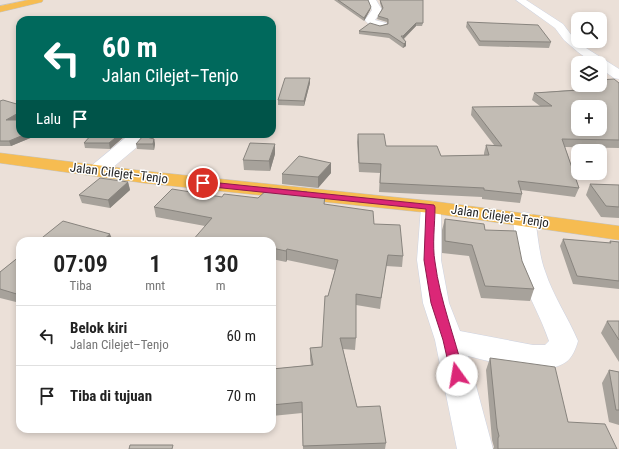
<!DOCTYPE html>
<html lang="id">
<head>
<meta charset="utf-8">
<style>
  body { margin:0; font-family:"Roboto Condensed",sans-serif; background:#f2f2f2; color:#222; height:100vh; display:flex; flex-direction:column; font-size:15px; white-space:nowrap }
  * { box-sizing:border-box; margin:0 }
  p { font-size:13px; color:#767676 }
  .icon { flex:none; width:22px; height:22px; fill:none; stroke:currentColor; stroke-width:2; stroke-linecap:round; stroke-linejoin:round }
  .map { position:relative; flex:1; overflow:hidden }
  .side { position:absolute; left:16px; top:237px; width:260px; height:196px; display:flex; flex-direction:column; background:#fff; border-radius:12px; box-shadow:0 2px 6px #0003 }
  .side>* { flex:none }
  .guide { position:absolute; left:16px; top:16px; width:260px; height:122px; border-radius:12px; box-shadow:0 2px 6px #0003; background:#00695c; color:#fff; overflow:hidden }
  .buttons { position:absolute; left:571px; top:12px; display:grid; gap:8px }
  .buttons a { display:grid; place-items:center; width:36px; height:36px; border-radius:8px; background:#fff; box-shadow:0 2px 6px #0003; font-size:20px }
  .pin { position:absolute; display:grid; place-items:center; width:34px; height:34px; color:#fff; margin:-17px; border:2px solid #fff; border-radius:50%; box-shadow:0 1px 4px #0007 }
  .me { position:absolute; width:44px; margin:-22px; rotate:347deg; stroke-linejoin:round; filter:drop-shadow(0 0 3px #0008) }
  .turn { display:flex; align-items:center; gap:14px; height:84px; padding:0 20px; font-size:18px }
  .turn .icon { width:52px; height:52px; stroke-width:2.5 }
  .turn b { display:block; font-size:28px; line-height:34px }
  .then { display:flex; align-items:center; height:38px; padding:0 20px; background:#0003; gap:8px; font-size:15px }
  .eta { display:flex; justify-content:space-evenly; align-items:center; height:68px; text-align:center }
  .eta b { font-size:24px; font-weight:600; line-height:28px }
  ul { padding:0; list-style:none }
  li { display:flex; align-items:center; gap:12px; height:60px; padding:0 20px; border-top:1px solid #e0e0e0 }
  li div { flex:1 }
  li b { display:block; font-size:15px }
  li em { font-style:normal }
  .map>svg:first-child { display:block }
</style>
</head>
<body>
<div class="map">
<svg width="619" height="449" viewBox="0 0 619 449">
  <rect width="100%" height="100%" fill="#ebe0d8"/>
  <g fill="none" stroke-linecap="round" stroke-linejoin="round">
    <g stroke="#cdd3e2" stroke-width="1">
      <path id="minor" d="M368,0H376L382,10L375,20L386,23L387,25L386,27C379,29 369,26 365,20L372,10Z
        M516,0H526L563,24L572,36L586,48L619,69V79L614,78L600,68V63H593L578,52L564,40L555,28Z
        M130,134H148L137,147L105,174L98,176L91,174L89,170L91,166Z
        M431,201L438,203L441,207V260L449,303L460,331L533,345H545L549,341C541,317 528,296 520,272C515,256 515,236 513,219L516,214L524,212L532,214L535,219C538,236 539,255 545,271C553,296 568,317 578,341C576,348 572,358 566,362C543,378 493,362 468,356L493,449H457L435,340L423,303L417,260L421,207L424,203Z"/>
    </g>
    <g stroke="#c3c3c3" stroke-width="1">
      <path id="major" d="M28,0H43L42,2L0,12V6Z
        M0,153L144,171L431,201L619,226V240L431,213L144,183L0,163Z"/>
    </g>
    <use href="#minor" fill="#fff" fill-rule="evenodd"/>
    <use href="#major" fill="#f6bc51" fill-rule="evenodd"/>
  </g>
  <path fill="#a7a29b" d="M334,0H368L371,7L370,10L364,21Z
    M380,0L423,23L422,26H416L404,39L406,42V46L403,48L389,38L359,34V31L387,24V22L377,19L378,16L382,9L380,3Z
    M467,22L551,42L549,48L479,46L466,27Z
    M310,83L304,106L278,105V100Z
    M619,83V148L565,147L579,188L575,197L521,190L522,194L520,203L482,199V197L379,192L380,173L359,172L357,142L358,134L386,146L441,156L484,155V153L486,145H494L471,115L472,107L540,106L532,100L534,93L582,89L579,88L580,85H600Z
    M0,101L20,118L16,120L20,134H40L11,146H0Z
    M92,134H126V135L110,149L85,148L84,143Z
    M154,139L155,144L154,150L137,149L136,144Z
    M275,144V154L270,171L244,170L243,160Z
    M331,163V173L318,188L282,184V174Z
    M128,182L130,190L110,208L82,203L79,195Z
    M590,184L619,185V218L601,217L586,195Z
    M307,192V196H325L324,205L374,224L403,256L402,267L386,266L380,309L356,305V338L355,350L343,349L357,407L386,443L385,449H303L302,413L272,416V369L311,365L310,359V348L322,347L328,296L335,270L287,260L286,262L272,259V241L205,226L156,217L154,207L222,197L258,198Z
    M445,219L485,230L522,261L534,289L530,301L481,298L469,256L442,253V230Z
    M563,239L609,243L610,241L619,242V289L573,284L560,246Z
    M20,256V303L0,298V272Z
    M607,321H619V362L601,333Z
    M490,358L568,422L617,449H493L494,447L492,440L486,370Z
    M609,370L619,372V425L609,422L602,383Z"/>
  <path fill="#88847e" d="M371,7L370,10L364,21V18Z
    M416,23V26L403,39V36Z
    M406,42V46L403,48L404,44Z
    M310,78V83L304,106V101Z
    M20,112V118L8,124L6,120Z
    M26,134H40L11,146L9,141Z
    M120,134H126V135L110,149L109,143Z
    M154,139L155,144L154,150L153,144Z
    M275,144V154L270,171L269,161Z
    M331,163V173L318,188V177Z
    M128,182L130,190L110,208L108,200Z
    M110,234L113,241H102Z
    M287,249V260L286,262V251Z"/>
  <path fill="#c2bcb4" stroke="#88847e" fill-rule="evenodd" d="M338,0H368L371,7L364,18Z
    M380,0H423V23H416L403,36H401L406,42L404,44L389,34L359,31L370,23L380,26L388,24V19L378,16L383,8Z
    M467,22L538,25L551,42L480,41Z
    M285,78H310L304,101L278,100Z
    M614,79L619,83V140L562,139L579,188L518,181L522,194L484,190V188L380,183L381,164L359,163L358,134H384L386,146H437L441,156L489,155L486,145L502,146L472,107L552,106L534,93L594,89L588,85H600V80ZM578,107H600V129H578Z
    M3,100L20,105V112L6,120H20V134H26L9,141H0V101Z
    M92,134H120L109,143H84Z
    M143,136L154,139L153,144H136Z
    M250,143L275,144L269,161L243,160Z
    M299,156L331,163L318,177L282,174Z
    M100,178L128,182L108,200L79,195Z
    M590,184L619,185V207L606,206Z
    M269,188L307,192L303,196H325L324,204L373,211L374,224L400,225L403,256L388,255L381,298L356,294V338H340L357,407L380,406L386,443L303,446L302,402L272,405V369L313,365L310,348L322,347L325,296H328L338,260L287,249L286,251L272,248V241H192L212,218L154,207L172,189L222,197L224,194L258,198Z
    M445,219L484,224L485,230L516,231L522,261L534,289L485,286L472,245L445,241Z
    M63,221L110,234L102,241H38Z
    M563,239L611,243L610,241L619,242V281L577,276Z
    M20,256V295L0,289V272Z
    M607,321H619V340Z
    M490,358L555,367L568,422L605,424L617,449H498V438L499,436L497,428Z
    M609,370L619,372V410H616Z
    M130,445H173L172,449H129Z"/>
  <path fill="#db2777" stroke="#8e194d" d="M200,181L434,205L435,207C435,225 432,245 435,262C440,301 455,337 464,375L462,379L457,381L453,379L451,375L443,340L431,303L424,260L426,209L203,186L200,185Z"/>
  <g text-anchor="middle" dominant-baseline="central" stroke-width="3" stroke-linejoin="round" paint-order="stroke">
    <g font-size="13" fill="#272727" stroke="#fff">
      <text transform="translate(119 173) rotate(7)">Jalan Cilejet–Tenjo</text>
      <text transform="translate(500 216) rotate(8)">Jalan Cilejet–Tenjo</text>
    </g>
  </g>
</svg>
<div class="buttons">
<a><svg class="icon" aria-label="search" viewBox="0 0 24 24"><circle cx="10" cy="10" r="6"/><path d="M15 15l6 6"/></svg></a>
<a><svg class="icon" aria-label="layers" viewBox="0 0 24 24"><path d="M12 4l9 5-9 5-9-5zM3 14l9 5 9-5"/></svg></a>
<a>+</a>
<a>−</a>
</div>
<div class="pin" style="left:203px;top:183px;background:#d93025"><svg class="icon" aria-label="arrive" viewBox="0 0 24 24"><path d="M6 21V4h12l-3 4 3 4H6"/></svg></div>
<svg class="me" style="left:457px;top:375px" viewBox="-20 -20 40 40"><circle r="19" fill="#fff"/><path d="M0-13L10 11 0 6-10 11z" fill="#db2777"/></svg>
<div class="guide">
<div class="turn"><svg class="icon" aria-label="left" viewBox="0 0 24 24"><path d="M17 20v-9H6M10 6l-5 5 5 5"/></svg><div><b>60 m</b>Jalan Cilejet–Tenjo</div></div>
<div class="then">Lalu<svg class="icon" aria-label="arrive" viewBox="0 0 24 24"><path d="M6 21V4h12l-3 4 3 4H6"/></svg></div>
</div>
<section class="side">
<div class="eta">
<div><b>07:09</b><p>Tiba</p></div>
<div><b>1</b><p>mnt</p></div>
<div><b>130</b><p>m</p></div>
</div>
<ul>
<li><svg class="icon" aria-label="left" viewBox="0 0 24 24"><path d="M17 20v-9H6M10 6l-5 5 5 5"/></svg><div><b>Belok kiri</b><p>Jalan Cilejet–Tenjo</p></div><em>60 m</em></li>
<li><svg class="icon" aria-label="arrive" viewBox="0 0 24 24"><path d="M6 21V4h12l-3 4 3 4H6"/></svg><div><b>Tiba di tujuan</b></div><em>70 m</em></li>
</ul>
</section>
</div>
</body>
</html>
